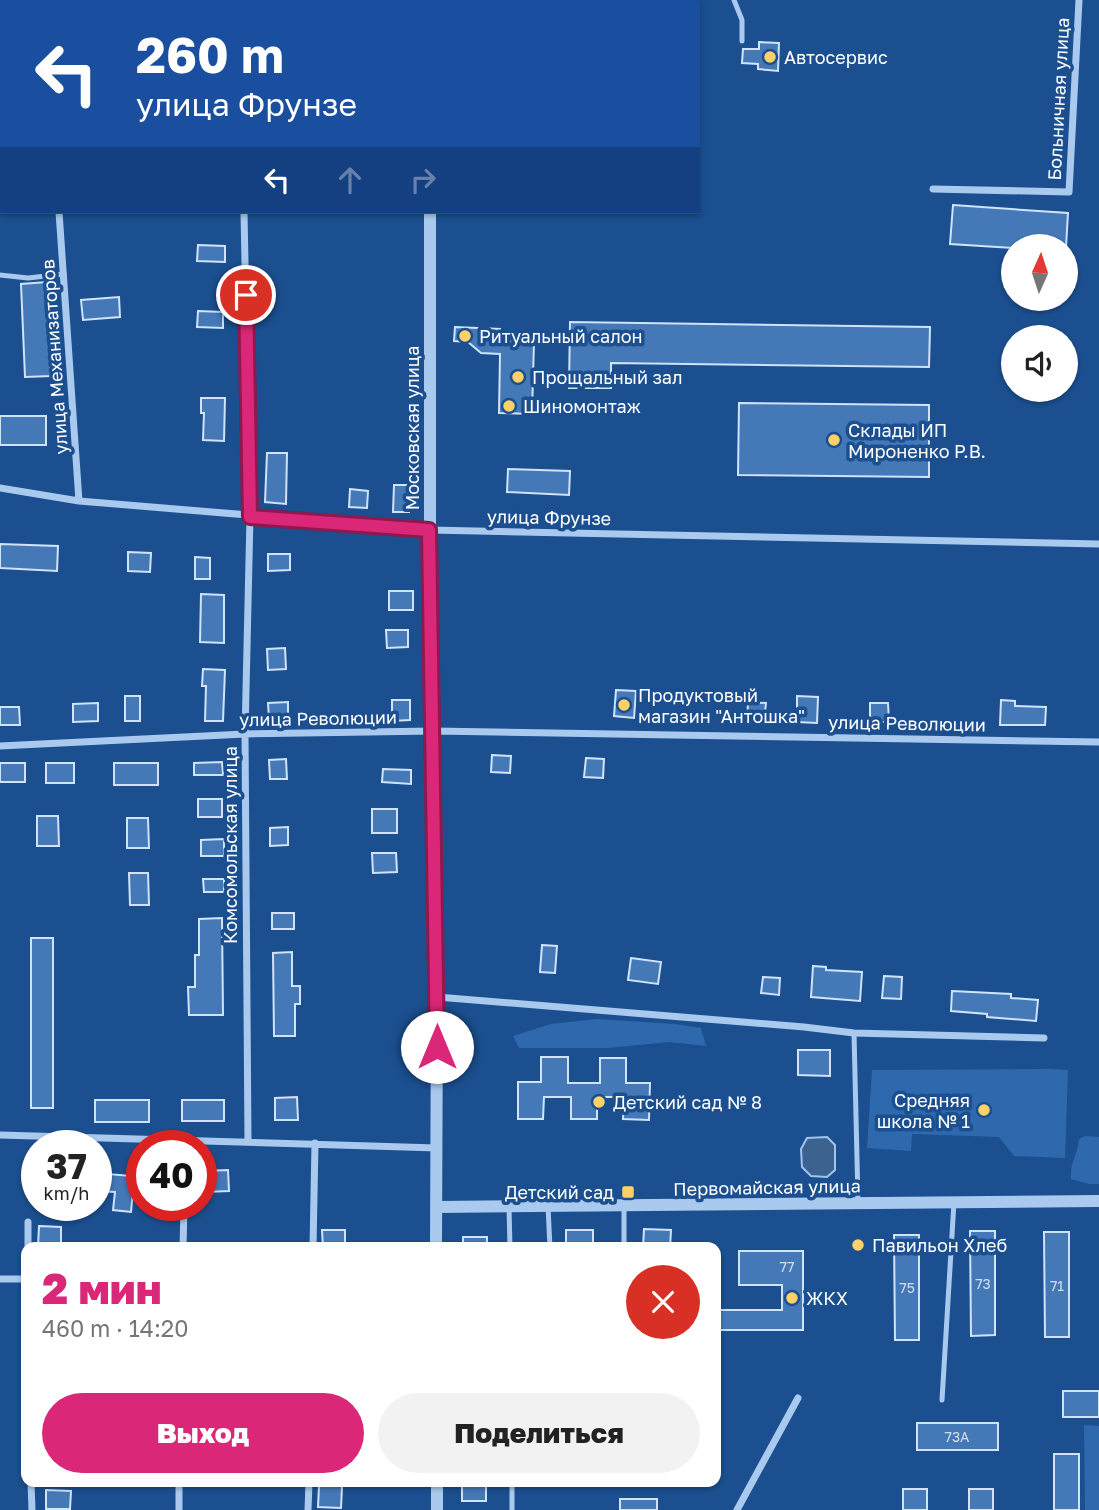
<!DOCTYPE html>
<html lang="ru">
<head>
<meta charset="utf-8">
<style>
  body { margin:0; font-family:"Golos Text",sans-serif; background:#f2f2f2; color:#222; height:100vh; display:flex; flex-direction:column; font-size:26px; white-space:nowrap }
  * { box-sizing:border-box; margin:0 }
  p { font-size:23px; color:#767676 }
  .icon { flex:none; width:38px; height:38px; fill:none; stroke:currentColor; stroke-width:2; stroke-linecap:round; stroke-linejoin:round }
  .map { position:relative; flex:1; overflow:hidden }
  .panel { position:absolute; left:21px; top:1242px; width:700px; height:245px; display:flex; flex-direction:column; background:#fff; border-radius:14px; box-shadow:0 2px 5px #0004 }
  .panel>* { flex:none }
  .hud { position:absolute; left:0px; top:0px; width:700px; height:214px; box-shadow:0 2px 5px #0004; background:#1a4fa0; color:#fff; overflow:hidden }
  .needle { width:46px; rotate:3deg }
  .tools { position:absolute; left:1001px; top:234px; display:grid; gap:14px }
  .tools a { display:grid; place-items:center; width:77px; height:77px; border-radius:50%; background:#fff; box-shadow:0 2px 5px #0004; font-size:35px }
  .speed { position:absolute; left:21px; top:1130px; display:flex; gap:14px; font-size:35px; font-weight:700; text-align:center }
  .speed>* { display:grid; place-content:center; width:91px; height:91px; border-radius:50%; background:#fff; box-shadow:0 2px 5px #0004; line-height:1 }
  .speed small { font-size:18px; font-weight:400 }
  .speed .limit { border:10px solid #d22; background:#fff; color:#111 }
  .pin { position:absolute; display:grid; place-items:center; width:60px; height:60px; color:#fff; margin:-30px; border:4px solid #fff; border-radius:50%; box-shadow:0 2px 7px #0007 }
  .me { position:absolute; width:77px; margin:-38px; rotate:0deg; stroke-linejoin:round; filter:drop-shadow(0 0 5px #0008) }
  .turn { display:flex; align-items:center; gap:24px; height:147px; padding:0 21px; font-size:32px }
  .turn .icon { width:91px; height:91px; stroke-width:2.5 }
  .turn b { display:block; font-size:49px; line-height:60px }
  .lanes { display:flex; align-items:center; height:66px; padding:0 21px; background:#0003; justify-content:center; gap:35px; direction:ltr }
  .lanes .off { opacity:.35 }
  .round { display:grid; place-items:center; flex:none; width:74px; height:74px; border-radius:37px; background:#f2f2f2 }
  .head { display:flex; align-items:center; justify-content:space-between; height:119px; padding:0 21px }
  h1 { font-size:42px; font-weight:800; line-height:52px; color:#db2777 }
  .primary-button { display:flex; gap:14px; margin-top:auto; padding:14px 21px }
  .primary-button a { flex:1; height:80px; border-radius:42px; background:#db2777; color:#fff; font-size:28px; font-weight:800; line-height:80px; text-align:center }
  .primary-button a+a { background:#f2f2f2; color:#222 }
  .map>svg:first-child { display:block }
</style>
</head>
<body>
<div class="map">
<svg width="1099" height="1510" viewBox="0 0 1099 1510">
  <rect width="100%" height="100%" fill="#1b4f8f"/>
  <path fill="#2e69ad" d="M597,1019L675,1024L701,1028L706,1046L669,1042L608,1048H519L513,1036L551,1024Z
    M1048,1069L1068,1070L1065,1158L1014,1156L999,1137L912,1134L911,1151L867,1148L872,1070Z
    M1085,1136L1099,1137V1184H1089L1071,1179C1070,1160 1078,1155 1079,1139Z
    M1084,1425L1099,1426V1510H1085Z"/>
  <path fill="#3c6290" stroke="#9cc4f0" stroke-width="2" d="M827,1137L835,1145V1170L827,1177L811,1176L802,1167L801,1149L807,1138Z"/>
  <path fill="#4478b7" stroke="#cfe3fa" stroke-width="2" d="M759,42L779,43L778,71L758,69V64L742,63L743,49H759Z
    M953,205L1068,213L1066,247L1013,248L950,244Z
    M198,245L225,246V262L197,261Z
    M47,282L51,376L25,377L21,284Z
    M119,297L120,317L83,320L81,300Z
    M198,311L223,312V328L197,327Z
    M570,322L930,327L929,367L611,363V388H569Z
    M455,327L500,329L499,341H534L532,414L499,413L500,354L481,353L468,342L454,341Z
    M201,398H225L224,441L203,440L204,413H201Z
    M739,403L929,405V477L738,475Z
    M0,416H46V445H0Z
    M267,453H287L286,504L265,502Z
    M508,469L570,471L569,495L507,492Z
    M394,485H409V512H393Z
    M350,489L368,491L367,508L349,507Z
    M0,544L58,546L57,571L0,568Z
    M128,552L151,553L150,572L128,571Z
    M268,554H290V570L268,571Z
    M195,557L210,558V579H195Z
    M389,591H413V610H389Z
    M201,594L224,595V643L200,642Z
    M386,630H408V647L387,648Z
    M285,648L286,669L268,670L267,649Z
    M203,669L225,670L223,721H205L206,686H202Z
    M616,690L636,691L634,718L614,716Z
    M125,696H140V721H125Z
    M797,696L818,697L817,723L797,722Z
    M392,700H410V720L392,721Z
    M1001,700L1015,701V706L1046,707L1045,725H1000Z
    M288,702V720H269L268,703Z
    M748,702L766,703L764,722L747,721Z
    M98,703V721L73,722V704Z
    M870,703H888L889,722H870Z
    M0,707H19L20,725H0Z
    M492,755L511,756L510,773L491,772Z
    M586,758L604,759L603,778L584,777Z
    M286,759L287,779H270L269,760Z
    M222,762L223,775H194V763Z
    M0,763H25V782H0Z
    M46,763H74V783H46Z
    M114,763H158V785H114Z
    M383,769L411,770V784L382,782Z
    M198,799H222V817H198Z
    M372,809H397V833H372Z
    M37,816H58L59,846H37Z
    M127,818H148L149,848H127Z
    M288,827V845L270,846V828Z
    M224,839V856H201V840Z
    M372,853H396L397,872L373,873Z
    M129,873H148L149,905H130Z
    M203,879H224V892H204Z
    M272,913H294V929H272Z
    M222,918L223,1015H189L188,987H195V955H199V919Z
    M31,938H53V1108H31Z
    M542,945L557,946L555,973L540,972Z
    M292,952V986H300V1004H295V1036H274L273,953Z
    M631,958L661,962L658,984L628,980Z
    M813,966L826,967V970L862,972L860,1001L811,997Z
    M884,976L902,977L901,999L882,998Z
    M763,977L780,978L779,995L761,993Z
    M952,991L1011,994V998L1038,1000L1036,1021L987,1017V1014L951,1011Z
    M798,1050H830V1076L798,1075Z
    M541,1057H568V1083H600V1058H626V1083H650L649,1120L623,1119L624,1097H597V1119H571V1097H544L543,1119H518V1082H541Z
    M297,1097L298,1120H275V1098Z
    M95,1100H149V1122H95Z
    M182,1100H224V1121H182Z
    M132,1162L142,1163V1192L133,1191L131,1212L113,1210L115,1192L96,1191V1173L131,1176Z
    M228,1170L229,1191L204,1192V1171Z
    M39,1226L61,1227V1247H38Z
    M644,1229L671,1230L670,1248H643Z
    M322,1230H345V1248H323Z
    M566,1230H593V1248H566Z
    M970,1231H995V1335L971,1336Z
    M1044,1232H1069V1337H1045Z
    M894,1235H919V1340H895Z
    M463,1237H487V1248H463Z
    M739,1251H803V1330H716V1310H782V1285H739Z
    M1063,1391H1099V1417H1063Z
    M917,1423H998V1450H917Z
    M1054,1454H1079V1510H1054Z
    M462,1482H486V1501H462Z
    M319,1486H342L341,1508L318,1507Z
    M903,1489H927V1510H903Z
    M969,1489H993V1510H969Z
    M46,1490L71,1491L70,1509H46Z
    M620,1499H657V1510H620Z"/>
  <g fill="none" stroke-linecap="round" stroke-linejoin="round">
    <path stroke="#a9c9ee" stroke-width="5" d="M734,0L742,20V41
      M0,71H2
      M0,275L28,278L64,274
      M854,1033L858,1201
      M548,1206L550,1248
      M509,1207L510,1248
      M624,1248V1206
      M942,1400L954,1202
      M512,1482V1510"/>
    <path stroke="#a9c9ee" stroke-width="7" d="M45,0V2
      M239,0V2
      M933,189L1069,192L1079,0
      M59,212L79,501
      M244,212L250,517L245,734L248,1142
      M0,488L79,501L430,530L1099,544
      M0,746L245,734L434,731L1099,742
      M437,997L804,1027L854,1033L1044,1038
      M0,1135L437,1148
      M28,1222V1248
      M183,1248L184,1206
      M313,1248L315,1143
      M0,1279H26
      M31,1482L32,1510
      M179,1510V1482
      M308,1510L309,1482
      M737,1510L798,1398"/>
    <path stroke="#a9c9ee" stroke-width="12" d="M430,2V0
      M430,212V530L437,997L436,1248
      M436,1207L1099,1201
      M437,1482V1510"/>
  </g>
  <g fill="none" stroke-linecap="round" stroke-linejoin="round">
    <g stroke="#8e194d" stroke-width="18">
      <path id="route" d="M246,295L250,517L429,530L437,1047"/>
    </g>
    <use href="#route" stroke="#db2777" stroke-width="12"/>
  </g>
  <g fill="#ffd166" stroke="#1b4f8f" stroke-width="2.5">
    <circle cx="770" cy="57" r="7"/>
    <circle cx="465" cy="336" r="7"/>
    <circle cx="518" cy="377" r="7"/>
    <circle cx="509" cy="406" r="7"/>
    <circle cx="834" cy="440" r="7"/>
    <circle cx="624" cy="705" r="7"/>
    <circle cx="599" cy="1102" r="7"/>
    <circle cx="984" cy="1110" r="7"/>
    <rect x="621" y="1185" width="14" height="14" rx="3.5"/>
    <circle cx="858" cy="1245" r="7"/>
    <circle cx="792" cy="1298" r="7"/>
  </g>
  <g text-anchor="middle" dominant-baseline="central" stroke-width="7" stroke-linejoin="round" paint-order="stroke">
    <g font-size="14" fill="#d0dded">
      <text x="787" y="1266">77</text>
      <text x="983" y="1283">73</text>
      <text x="1057" y="1285">71</text>
      <text x="907" y="1287">75</text>
      <text x="957" y="1436">73А</text>
    </g>
    <g font-size="18" fill="#fff" stroke="#1b4f8f" text-anchor="start">
      <text x="784" y="57">Автосервис</text>
      <text x="479" y="336">Ритуальный салон</text>
      <text x="532" y="377">Прощальный зал</text>
      <text x="523" y="406">Шиномонтаж</text>
      <text x="848" y="430">Склады ИП<tspan x="848" dy="21">Мироненко Р.В.</tspan></text>
      <text x="638" y="695">Продуктовый<tspan x="638" dy="21">магазин "Антошка"</tspan></text>
      <text x="970" y="1100" text-anchor="end">Средняя<tspan x="970" dy="21">школа № 1</tspan></text>
      <text x="613" y="1102">Детский сад № 8</text>
      <text x="614" y="1192" text-anchor="end">Детский сад</text>
      <text x="872" y="1245">Павильон Хлеб</text>
      <text x="806" y="1298">ЖКХ</text>
    </g>
    <g font-size="18" fill="#fff" stroke="#1b4f8f">
      <text transform="translate(1058 99) rotate(-87)">Больничная улица</text>
      <text transform="translate(54 357) rotate(-94)">улица Механизаторов</text>
      <text transform="translate(412 428) rotate(-90)">Московская улица</text>
      <text transform="translate(549 517) rotate(1)">улица Фрунзе</text>
      <text transform="translate(318 718) rotate(-1)">улица Революции</text>
      <text transform="translate(907 723) rotate(1)">улица Революции</text>
      <text transform="translate(230 845) rotate(-90)">Комсомольская улица</text>
      <text transform="translate(767 1187) rotate(-1)">Первомайская улица</text>
    </g>
  </g>
</svg>
<div class="tools">
<a><svg class="needle" viewBox="-14 -14 28 28"><path d="M0-13l5 13h-10z" fill="#e53935"/><path d="M0 13l5-13h-10z" fill="#767676"/></svg></a>
<a><svg class="icon" aria-label="sound" viewBox="0 0 24 24"><path d="M4 9h4l5-4v14l-5-4H4zM17 9q2 3 0 6"/></svg></a>
</div>
<div class="speed"><div>37<small>km/h</small></div><div class="limit">40</div></div>
<div class="pin" style="left:246px;top:295px;background:#d93025"><svg class="icon" aria-label="arrive" viewBox="0 0 24 24"><path d="M6 21V4h12l-3 4 3 4H6"/></svg></div>
<svg class="me" style="left:437px;top:1047px" viewBox="-20 -20 40 40"><circle r="19" fill="#fff"/><path d="M0-13L10 11 0 6-10 11z" fill="#db2777"/></svg>
<div class="hud">
<div class="turn"><svg class="icon" aria-label="left" viewBox="0 0 24 24"><path d="M17 20v-9H6M10 6l-5 5 5 5"/></svg><div><b>260 m</b>улица Фрунзе</div></div>
<div class="lanes"><svg class="icon" aria-label="left" viewBox="0 0 24 24"><path d="M17 20v-9H6M10 6l-5 5 5 5"/></svg><svg class="icon off" aria-label="ahead" viewBox="0 0 24 24"><path d="M12 20V5M6 11l6-6 6 6"/></svg><svg class="icon off" aria-label="right" viewBox="0 0 24 24"><path d="M7 20v-9h11M14 6l5 5-5 5"/></svg></div>
</div>
<section class="panel">
<div class="head"><div><h1>2 мин</h1><p>460 m · 14:20</p></div><a class="round" style="background:#d93025;color:#fff"><svg class="icon" aria-label="close" viewBox="0 0 24 24"><path d="M6 6l12 12M18 6L6 18"/></svg></a></div>
<div class="primary-button"><a>Выход</a><a>Поделиться</a></div>
</section>
</div>
</body>
</html>
